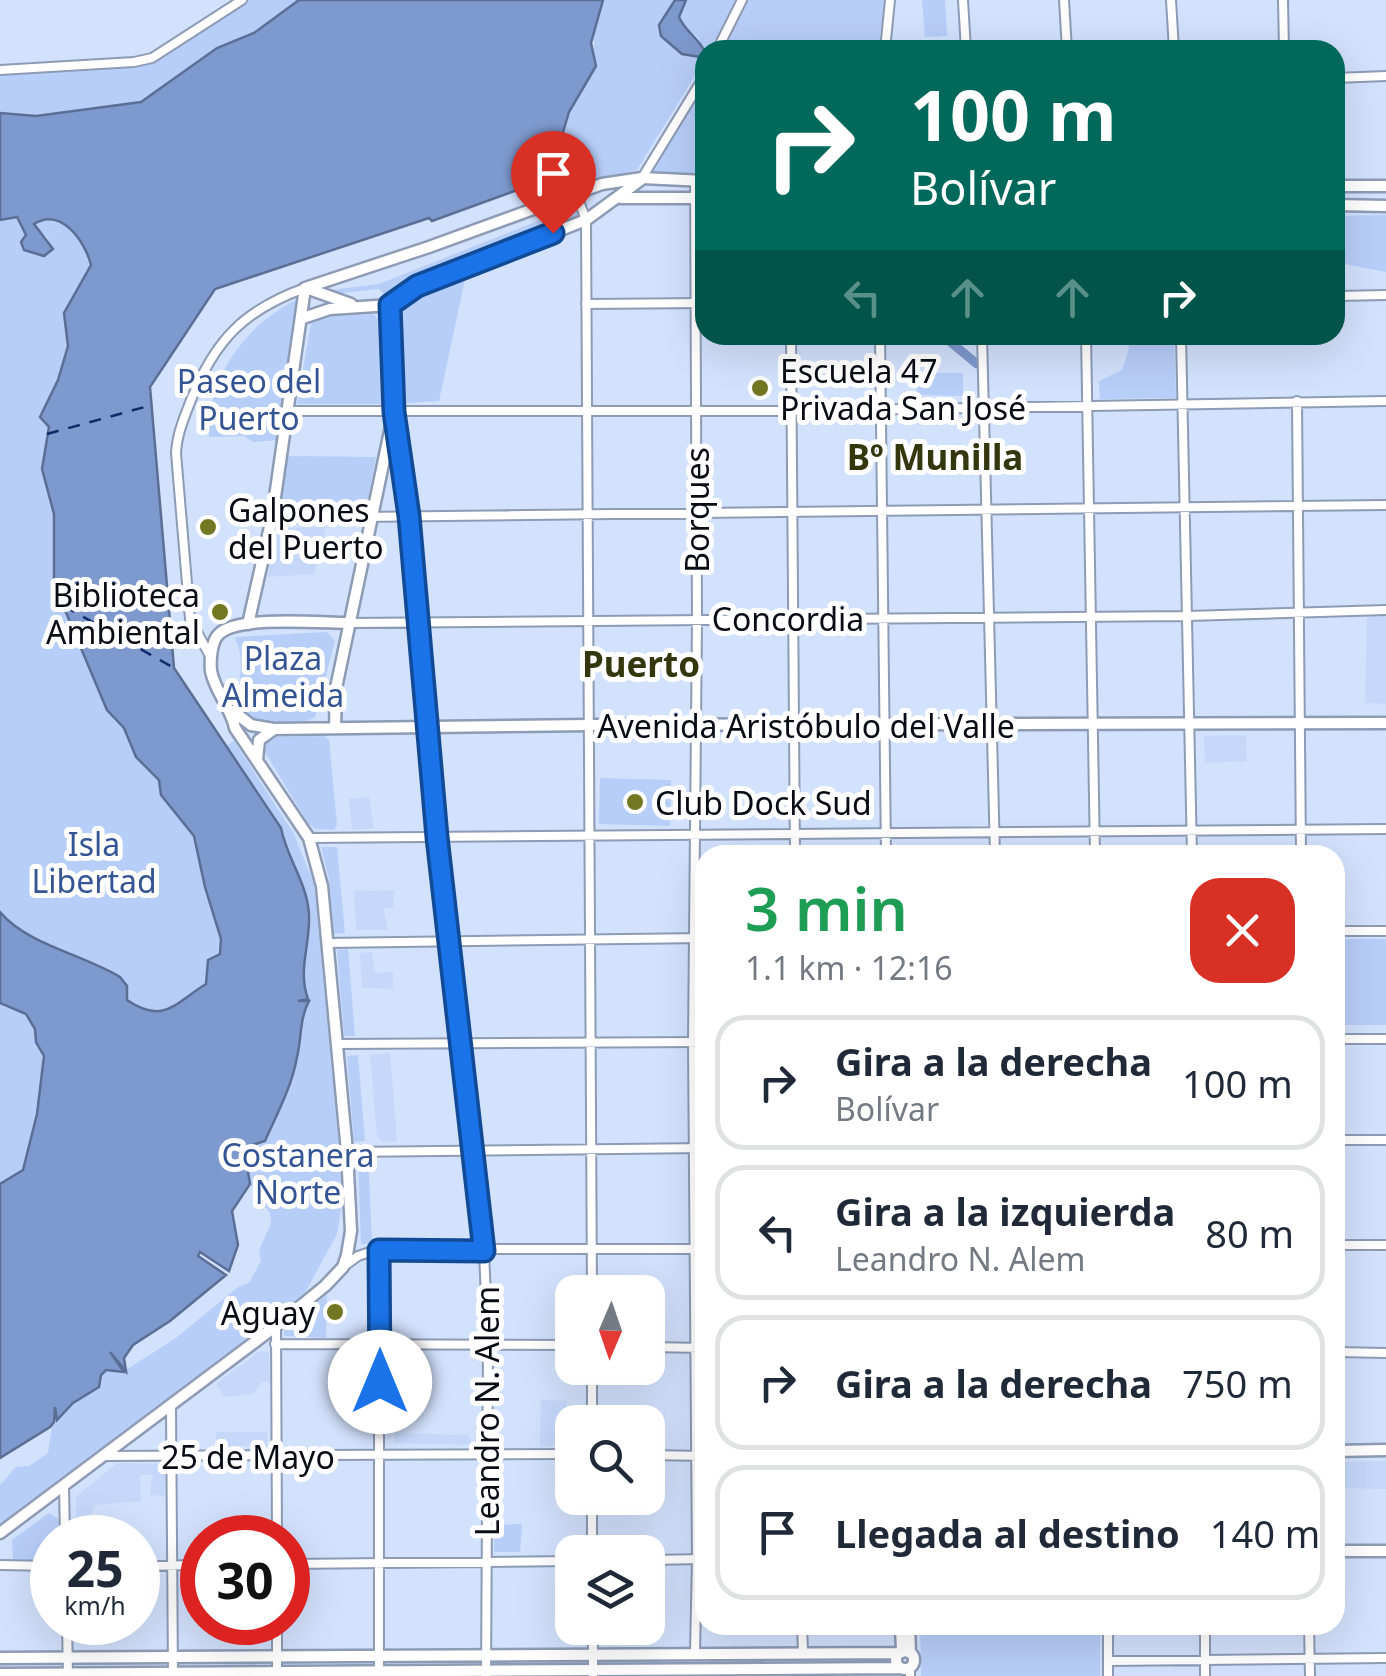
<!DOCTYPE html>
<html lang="es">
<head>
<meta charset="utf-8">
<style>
  body { margin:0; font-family:"Noto Sans",sans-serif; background:#f6f6f7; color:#1f2937; height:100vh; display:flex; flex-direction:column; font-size:38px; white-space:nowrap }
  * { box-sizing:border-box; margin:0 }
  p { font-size:32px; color:#747a83 }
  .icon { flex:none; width:55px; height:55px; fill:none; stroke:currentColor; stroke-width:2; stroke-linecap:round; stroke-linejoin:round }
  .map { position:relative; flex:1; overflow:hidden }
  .sheet { position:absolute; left:695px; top:845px; width:650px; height:790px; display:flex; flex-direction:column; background:#fff; border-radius:30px; box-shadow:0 10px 40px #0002 }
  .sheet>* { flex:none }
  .banner { position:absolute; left:695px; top:40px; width:650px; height:305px; border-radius:30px; box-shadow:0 10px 40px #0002; background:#00695c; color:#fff; overflow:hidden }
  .needle { width:65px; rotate:182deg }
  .buttons { position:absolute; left:555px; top:1275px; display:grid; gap:20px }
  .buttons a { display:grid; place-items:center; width:110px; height:110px; border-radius:20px; background:#fff; box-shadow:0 10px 40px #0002; font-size:50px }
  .speed { position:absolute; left:30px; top:1515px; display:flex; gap:20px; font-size:50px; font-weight:700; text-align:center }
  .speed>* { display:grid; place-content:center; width:130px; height:130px; border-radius:50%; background:#fff; box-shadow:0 10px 40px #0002; line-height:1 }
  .speed small { font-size:25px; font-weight:400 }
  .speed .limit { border:15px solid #d22; background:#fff; color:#111 }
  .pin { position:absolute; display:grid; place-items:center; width:85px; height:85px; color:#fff; margin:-102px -42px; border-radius:50% 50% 50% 0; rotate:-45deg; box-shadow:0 0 10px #0007 }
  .pin .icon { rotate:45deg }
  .me { position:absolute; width:110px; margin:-55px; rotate:0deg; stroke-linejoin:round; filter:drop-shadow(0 0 8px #0008) }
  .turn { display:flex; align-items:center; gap:35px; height:210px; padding:0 50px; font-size:45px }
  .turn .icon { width:130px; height:130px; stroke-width:2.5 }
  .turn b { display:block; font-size:70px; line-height:85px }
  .lanes { display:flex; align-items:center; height:95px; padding:0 50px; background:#0003; justify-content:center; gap:50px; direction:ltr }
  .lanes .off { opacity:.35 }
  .round { display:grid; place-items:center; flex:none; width:105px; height:105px; border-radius:30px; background:#f6f6f7 }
  .overview { display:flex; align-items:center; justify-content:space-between; height:170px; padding:0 50px }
  h1 { font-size:60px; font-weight:600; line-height:75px; color:#1e9e55 }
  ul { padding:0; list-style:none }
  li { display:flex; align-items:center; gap:30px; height:135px; margin:0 20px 15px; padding:0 30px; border:5px solid #e0e1e3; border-radius:30px }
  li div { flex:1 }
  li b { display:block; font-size:38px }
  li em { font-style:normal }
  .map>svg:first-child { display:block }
</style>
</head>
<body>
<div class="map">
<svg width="1386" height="1676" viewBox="0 0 1386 1676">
  <rect width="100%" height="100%" fill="#d2e1fc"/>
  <path fill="#c5d8fa" d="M326,527L314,574L268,577L274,528Z
    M1367,615L1386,616V704L1365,703Z
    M1246,735L1247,761L1205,763L1204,736Z
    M369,797L374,828L352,830L349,799Z
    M394,890L393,908H383L388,930H356L354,891Z
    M372,952L375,973L393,972V989L362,988L360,953Z
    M390,1053L397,1141L383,1142L377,1137L370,1055Z
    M260,1351L269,1352L270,1382H262L253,1394L225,1397L216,1384Z
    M541,1400L567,1401L564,1445L540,1447Z
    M216,1432H267V1446H216Z
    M395,1433L469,1435L472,1445L394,1443Z
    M1386,1461V1489L1335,1488V1462Z
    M117,1463L166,1464L165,1496L150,1495L152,1475H140L141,1501L94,1505L90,1517L76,1519V1497Z"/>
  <path fill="#b7cef9" d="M242,0H299L254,33L217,48L141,102L36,116L0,113V70L152,58Z
    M603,0H675L660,25L687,55L700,57L699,38L686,29L679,17L686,0H738L711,50H705V59L637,170L573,186L561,149L569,112L596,66C592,33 593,31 603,0Z
    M747,0H884L879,50H722Z
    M922,0H945L947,36L925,37Z
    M705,82V175L651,174Z
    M570,202L578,205L580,211L577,219L387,296L378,289L334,294L324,291L379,284L563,211Z
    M1386,215V272L1335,262V216Z
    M17,217L26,235L49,240L33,223C61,207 85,240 91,265L64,313L68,346L58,380L40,417L49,427L42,469L54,514V584L107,710L124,728L136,757L159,780L194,836L221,939L220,954L208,961L206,984C188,995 175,1012 152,1011C127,1011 122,985 108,971C101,964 88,961 80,958C53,947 18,933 0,912V220Z
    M465,279L439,401L407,403C405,379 391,321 408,303C420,290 448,286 465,279Z
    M300,298L277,440L253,442L244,436L209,437C207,377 245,324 300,298Z
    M374,314L382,326L385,404H297L311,323L325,317Z
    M1126,335H1174L1176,398L1100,399L1099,381L1122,370L1129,349Z
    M918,373H963V396L917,395Z
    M287,456L376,457L366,511L285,514L277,508Z
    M327,632L335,641L315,717C303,724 289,723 275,722C215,722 254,666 235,640L236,637Z
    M324,736L329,740L337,825L334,830L316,829L308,823L263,749L264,742L272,737Z
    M234,741L294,834L314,884L340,1159L341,1210L337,1234L306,1291L231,1355L0,1526V1485L16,1467L29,1466L48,1453L55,1406L58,1407V1419L73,1403L99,1387L101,1375L106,1370L123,1372L111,1352L126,1370L176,1338L238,1287L249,1283L261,1261L259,1250L271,1224L270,1213L250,1184L245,1153L252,1145L265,1141C277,1115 292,1084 297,1057C301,1037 300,1020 308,1001L298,1000L308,999C298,972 309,947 309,920C310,885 287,860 281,828L226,746Z
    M600,778L671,780L670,826L599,824Z
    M321,847H337L345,933L334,934L329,879Z
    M1335,939H1386V1025H1335Z
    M348,949L355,1036H344L337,950Z
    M0,1003L26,1014L35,1029L36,1042L44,1056L37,1114L23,1171L0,1184Z
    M358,1055L365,1141L354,1142L347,1056Z
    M368,1156L372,1243L361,1244L358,1157Z
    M327,1295L326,1338L284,1336V1330Z
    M49,1513L60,1520V1537L52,1538V1561H13L12,1540Z
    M522,1524L520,1552H494L495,1525Z
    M920,1625H1100V1676H921Z"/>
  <path fill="#7e99cd" stroke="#5b6f96" stroke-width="2.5" d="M299,0H603L591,43L596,66L569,112L552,169L539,182L432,221L429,218L215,289L150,387L174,668L281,828C287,860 310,886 309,920C309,948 298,972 308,999L298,1001H309C299,1020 302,1037 297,1057C292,1086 277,1114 265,1141L252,1145L245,1153L250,1184L232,1211L238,1245L229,1271L200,1252L198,1256L226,1275L170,1321L133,1345L124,1358L126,1371L110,1352L124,1372L106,1370L101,1375L99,1387L73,1403L57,1420L55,1407L54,1422L50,1427L0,1458V1184L23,1170L37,1114L44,1056L36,1042L35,1029L26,1014L0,1003V912C28,945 82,954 120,977L127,986V1000C164,1025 175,1003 206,984L208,960L220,954L221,939L205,887L194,836L161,795L159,780L136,757L124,728L107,710L54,584V514L42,469L49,427L40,417L58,380L68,346L64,313L91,265C85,241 61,207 34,224L53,249L44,256L24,250L21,242L26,235L17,217L0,220V113L36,116L141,102L217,48L254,33Z
    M675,0H686L679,17C685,31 697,37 704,50L701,57L682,54L661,36L659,25Z"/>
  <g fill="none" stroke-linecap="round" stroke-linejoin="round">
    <path stroke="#7e99cd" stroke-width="9" d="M942,335L977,364"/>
    <path stroke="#0f2b68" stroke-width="2.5" stroke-dasharray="12 10" stroke-linecap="butt" d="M47,434L152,405
      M64,606L174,668"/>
    <g stroke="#8d9bb5" stroke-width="12">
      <path id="street" d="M963,0L966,50
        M1064,0L1067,50
        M1171,0L1174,50
        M1283,0L1284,50
        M717,50L742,0
        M885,50L890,0
        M0,70L134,62L152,58L242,0
        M1335,78L1386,76
        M642,178L705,75
        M576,193L586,220L592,1292
        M1335,296L1386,295
        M586,304L705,303
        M791,335L795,855
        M880,335L886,855
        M982,335L995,855
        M1086,335L1095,855
        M1181,335L1192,855
        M1297,401L1301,855
        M290,411H791L1386,401
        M395,421L409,516L437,837L484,1251L488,1346L486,1676
        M272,518L1386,505
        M349,623L1188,616L1386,610
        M210,656L190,619L176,453C177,434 184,418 191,400C215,340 244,310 305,288
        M309,838L1386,829
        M1335,931H1386
        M327,943L705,938
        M1335,1039H1386
        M337,1044L705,1042
        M1335,1140H1386
        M347,1152L705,1148
        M1335,1245H1386
        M343,1267L358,1256L379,1249H705
        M276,1326L277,1538
        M275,1344L572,1345
        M648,1347L705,1348
        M1335,1352L1386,1353
        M592,1368V1422
        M171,1407L173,1676
        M648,1455L705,1456
        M103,1456L572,1454
        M64,1486L65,1538
        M592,1498V1552
        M648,1560L705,1559
        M288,1564L572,1561
        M0,1565L52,1566
        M138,1566L202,1565
        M67,1622L68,1676
        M802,1625L803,1652
        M1108,1625V1676
        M1205,1625V1676
        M1309,1625L1310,1676
        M593,1628V1676
        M695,1652L697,1559L693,1042L697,619L695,180
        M1108,1661L1386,1658
        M910,1668V1676
        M277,1673V1622
        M379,1675V1249"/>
    </g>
    <g stroke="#8d9bb5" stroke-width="15">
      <path id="secondary" d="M1335,186H1386
        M621,198H705
        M1335,205L1386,206
        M305,288L429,247L602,184L642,178L705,181
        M306,288L351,304
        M391,305L417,286L586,220L642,179
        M303,318L330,309L391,305
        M248,624L272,518L305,288
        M233,711L251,725L274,729L591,725L1386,723
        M335,728L336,688L394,412L391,305
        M257,760L259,740L273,730
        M1335,1451L1386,1450
        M0,1533L276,1326L325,1286L343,1267L347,1255L351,1231L347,1152L322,886L309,838L235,728C231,707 215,692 211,671C210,661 211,641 219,634C238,615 322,623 349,623
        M1335,1551H1386
        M901,1625L902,1652
        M909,1625L910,1653
        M896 1660a9 9 0 1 1 18 0a9 9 0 1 1-18 0Z
        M0,1658L900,1653
        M0,1674L901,1668"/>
    </g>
    <use href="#street" stroke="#fff" stroke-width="8"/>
    <use href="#secondary" stroke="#fff" stroke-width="10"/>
  </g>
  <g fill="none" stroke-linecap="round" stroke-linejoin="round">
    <g stroke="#114b97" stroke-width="25">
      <path id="route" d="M380,1382L379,1250L484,1251L437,837L409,516L394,412L390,305L417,286L553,233"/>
    </g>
    <use href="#route" stroke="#1a73e8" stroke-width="18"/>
  </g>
  <g fill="#727821" stroke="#fff" stroke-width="4">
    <circle cx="760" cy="388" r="10"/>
    <circle cx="208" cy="527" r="10"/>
    <circle cx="220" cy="612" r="10"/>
    <circle cx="635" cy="802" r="10"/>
    <circle cx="335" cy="1312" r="10"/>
  </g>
  <g text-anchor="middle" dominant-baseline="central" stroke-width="10" stroke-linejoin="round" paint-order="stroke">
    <g font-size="32" fill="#080c15" stroke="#fff" text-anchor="start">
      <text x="780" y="370">Escuela 47<tspan x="780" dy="37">Privada San José</tspan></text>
      <text x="228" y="509">Galpones<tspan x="228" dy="37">del Puerto</tspan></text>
      <text x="200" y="594" text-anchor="end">Biblioteca<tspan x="200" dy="37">Ambiental</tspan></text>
      <text x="655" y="802">Club Dock Sud</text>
      <text x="315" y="1312" text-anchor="end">Aguay</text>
    </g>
    <g font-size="32" fill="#345494" stroke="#fff">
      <text x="249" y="380">Paseo del<tspan x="249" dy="37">Puerto</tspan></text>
      <text x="283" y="657">Plaza<tspan x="283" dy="37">Almeida</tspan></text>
      <text x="94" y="843">Isla<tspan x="94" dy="37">Libertad</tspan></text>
      <text x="298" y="1154">Costanera<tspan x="298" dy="37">Norte</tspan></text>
    </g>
    <g font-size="32" fill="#080c15" stroke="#fff">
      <text transform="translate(696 510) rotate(-90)">Borques</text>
      <text x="788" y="618">Concordia</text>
      <text x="806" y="725">Avenida Aristóbulo del Valle</text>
      <text transform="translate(486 1411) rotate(-90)">Leandro N. Alem</text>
      <text x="248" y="1456">25 de Mayo</text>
    </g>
    <g font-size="35" font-weight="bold" fill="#34360d" stroke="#fff">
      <text x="935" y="456">Bº Munilla</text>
      <text x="641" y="663">Puerto</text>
    </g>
  </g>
</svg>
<div class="buttons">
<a><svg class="needle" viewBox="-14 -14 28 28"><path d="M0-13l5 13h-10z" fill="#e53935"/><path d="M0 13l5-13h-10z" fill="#747a83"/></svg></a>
<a><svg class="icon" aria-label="search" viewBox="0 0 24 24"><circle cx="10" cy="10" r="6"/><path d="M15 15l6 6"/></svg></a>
<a><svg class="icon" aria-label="layers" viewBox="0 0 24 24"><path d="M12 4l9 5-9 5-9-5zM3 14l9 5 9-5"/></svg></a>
</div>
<div class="speed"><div>25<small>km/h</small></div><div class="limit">30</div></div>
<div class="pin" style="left:553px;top:233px;background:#d93025"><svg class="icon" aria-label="arrive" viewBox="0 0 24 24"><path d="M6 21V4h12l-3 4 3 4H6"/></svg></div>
<svg class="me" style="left:380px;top:1382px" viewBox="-20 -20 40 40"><circle r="19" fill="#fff"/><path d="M0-13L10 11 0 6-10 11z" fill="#1a73e8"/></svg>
<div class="banner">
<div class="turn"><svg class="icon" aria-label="right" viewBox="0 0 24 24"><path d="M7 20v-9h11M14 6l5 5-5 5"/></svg><div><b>100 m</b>Bolívar</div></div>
<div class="lanes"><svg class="icon off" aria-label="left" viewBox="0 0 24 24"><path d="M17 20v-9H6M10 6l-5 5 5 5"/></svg><svg class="icon off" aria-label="ahead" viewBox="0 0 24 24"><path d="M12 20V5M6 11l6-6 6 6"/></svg><svg class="icon off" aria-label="ahead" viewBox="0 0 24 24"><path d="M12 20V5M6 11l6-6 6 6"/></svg><svg class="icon" aria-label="right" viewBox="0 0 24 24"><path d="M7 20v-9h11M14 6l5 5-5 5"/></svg></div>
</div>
<section class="sheet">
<div class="overview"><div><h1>3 min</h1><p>1.1 km · 12:16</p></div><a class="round" style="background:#d93025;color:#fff"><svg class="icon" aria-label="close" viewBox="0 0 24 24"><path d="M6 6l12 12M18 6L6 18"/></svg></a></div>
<ul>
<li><svg class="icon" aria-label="right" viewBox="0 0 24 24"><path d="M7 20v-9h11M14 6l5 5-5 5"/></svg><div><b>Gira a la derecha</b><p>Bolívar</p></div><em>100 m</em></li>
<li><svg class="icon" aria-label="left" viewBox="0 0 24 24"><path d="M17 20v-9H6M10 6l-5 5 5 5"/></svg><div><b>Gira a la izquierda</b><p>Leandro N. Alem</p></div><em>80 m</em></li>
<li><svg class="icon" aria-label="right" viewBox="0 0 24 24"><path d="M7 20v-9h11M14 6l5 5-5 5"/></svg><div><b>Gira a la derecha</b></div><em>750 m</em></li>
<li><svg class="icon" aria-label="arrive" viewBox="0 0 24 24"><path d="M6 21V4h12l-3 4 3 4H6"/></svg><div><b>Llegada al destino</b></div><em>140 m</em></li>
</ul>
</section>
</div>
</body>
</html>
